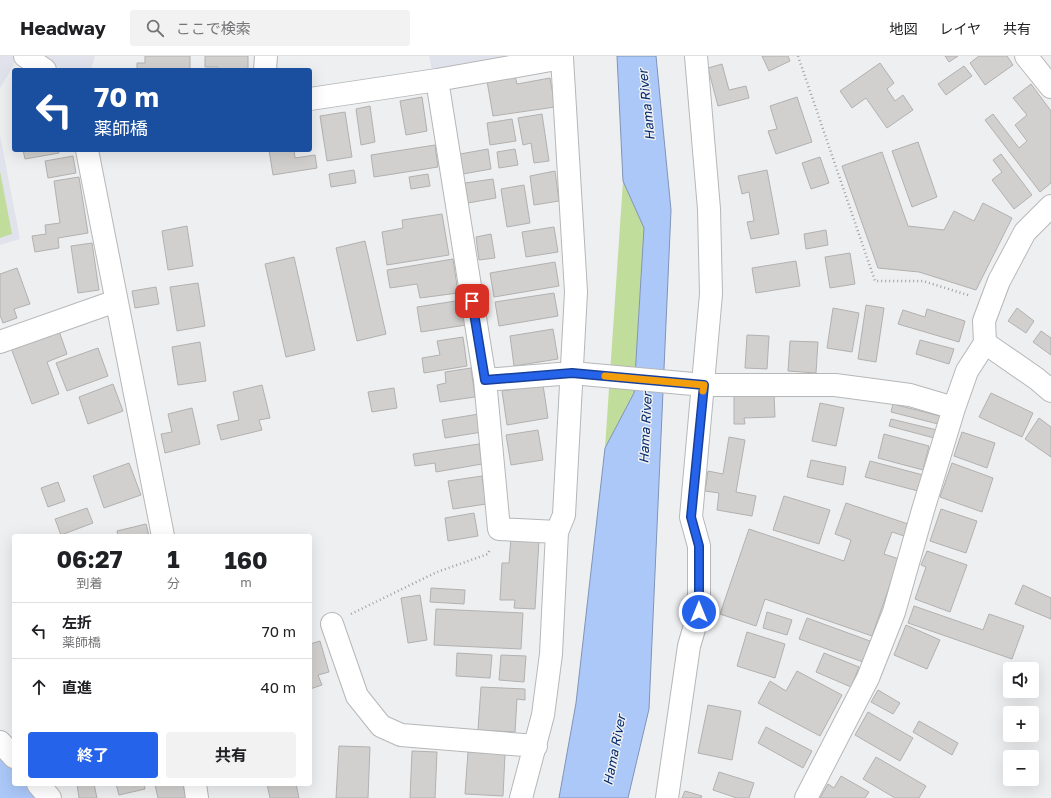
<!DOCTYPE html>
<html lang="ja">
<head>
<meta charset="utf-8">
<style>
  body { margin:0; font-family:"Golos Text","Noto Sans JP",sans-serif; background:#f2f2f2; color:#202124; height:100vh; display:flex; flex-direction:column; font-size:15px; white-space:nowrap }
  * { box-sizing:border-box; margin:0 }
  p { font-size:13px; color:#757577 }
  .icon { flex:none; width:22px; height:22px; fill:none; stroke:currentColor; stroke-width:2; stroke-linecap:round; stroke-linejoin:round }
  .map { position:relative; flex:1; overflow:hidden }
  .panel { position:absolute; left:12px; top:478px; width:300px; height:252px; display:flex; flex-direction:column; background:#fff; border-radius:4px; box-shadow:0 4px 16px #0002 }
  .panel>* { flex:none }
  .guide { position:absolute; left:12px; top:12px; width:300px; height:84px; border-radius:4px; box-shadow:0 4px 16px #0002; background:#1a4fa0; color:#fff; overflow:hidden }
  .fabs { position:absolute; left:1003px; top:606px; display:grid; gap:8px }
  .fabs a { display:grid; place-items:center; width:36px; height:36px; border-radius:4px; background:#fff; box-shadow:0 4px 16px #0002; font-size:20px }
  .pin { position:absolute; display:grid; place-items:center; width:34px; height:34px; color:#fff; margin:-17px; border-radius:8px; box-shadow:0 2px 6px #0006 }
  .me { position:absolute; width:44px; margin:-22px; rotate:0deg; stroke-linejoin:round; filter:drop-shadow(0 0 3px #0008) }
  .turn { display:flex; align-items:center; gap:14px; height:84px; padding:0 16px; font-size:18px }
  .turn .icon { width:52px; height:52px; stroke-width:2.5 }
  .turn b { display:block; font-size:28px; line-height:34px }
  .eta { display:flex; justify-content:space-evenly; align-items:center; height:68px; text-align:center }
  .eta b { font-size:24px; font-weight:700; line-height:28px }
  .cta { display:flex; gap:8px; margin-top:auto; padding:8px 16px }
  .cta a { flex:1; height:46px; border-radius:4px; background:#2563eb; color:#fff; font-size:16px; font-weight:700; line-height:46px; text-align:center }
  .cta a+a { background:#f2f2f2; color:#202124 }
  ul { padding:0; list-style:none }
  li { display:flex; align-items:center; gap:12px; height:56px; padding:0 16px; border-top:1px solid #e0e0e0 }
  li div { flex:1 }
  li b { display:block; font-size:15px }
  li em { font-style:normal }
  header { display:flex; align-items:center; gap:24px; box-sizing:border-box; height:56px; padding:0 20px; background:#fff; border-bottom:1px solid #e0e0e0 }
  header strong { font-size:19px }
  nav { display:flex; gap:22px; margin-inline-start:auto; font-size:14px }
  .search { width:280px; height:36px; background:#f2f2f2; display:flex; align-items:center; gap:10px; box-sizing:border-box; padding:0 14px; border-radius:4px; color:#757577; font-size:15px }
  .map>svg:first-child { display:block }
</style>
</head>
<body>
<header>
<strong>Headway</strong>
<div class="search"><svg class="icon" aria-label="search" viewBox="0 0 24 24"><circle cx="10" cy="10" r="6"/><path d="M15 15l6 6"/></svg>ここで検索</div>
<nav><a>地図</a><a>レイヤ</a><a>共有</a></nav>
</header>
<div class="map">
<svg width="1051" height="742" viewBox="0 0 1051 742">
  <rect width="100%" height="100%" fill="#eeeff0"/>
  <path fill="#e1e3ec" d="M0,0H19L0,32Z
    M44,0H95L91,14H62Z
    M429,0H558L433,19Z
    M0,79L20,183L0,189Z"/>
  <path fill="#c1dd9c" d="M0,115L12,178L0,182Z
    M623,125L644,172L634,337L605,392Z"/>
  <path fill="#abc8f9" stroke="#8094b7" d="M617,0H656L671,154L649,653L628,742H559L576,647L605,392L634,337L644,172L623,125Z"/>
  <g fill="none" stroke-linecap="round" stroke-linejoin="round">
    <path stroke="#abc8f9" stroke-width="40" d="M0,721L19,742"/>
  </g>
  <path fill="#d2d0cf" stroke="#b2b1b0" d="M145,0H190V14H137V7H145Z
    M205,0H248V14H218V11H205Z
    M762,0H788L790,5L769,15Z
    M945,0H958L949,6Z
    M979,0H1007L1013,9L985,29L970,7Z
    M880,7L894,27L887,33L895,45L903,39L913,54L887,72L866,42L852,52L840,35Z
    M722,8L729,34L746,30L749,42L718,50L708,12Z
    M964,10L972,20L946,39L938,28Z
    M515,20L517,28L550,22L555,51L493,60L487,25Z
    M1031,28L1051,55V127L1040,136L985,64L993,58L1019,92L1027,85L1015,69L1027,59L1013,42Z
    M422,41L427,75L406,79L400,45Z
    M797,41L812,86L776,98L768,75L777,73L770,50Z
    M370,50L375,86L361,89L356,53Z
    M345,56L352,101L327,105L320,60Z
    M542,58L549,105L534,107L531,87L523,89L518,62Z
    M512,63L516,85L490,89L487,67Z
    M918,86L937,141L912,151L892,95Z
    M435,89L438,111L374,121L371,99Z
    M488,93L491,113L463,118L460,98Z
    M515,93L518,109L499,112L497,96Z
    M23,94H59V97L25,103Z
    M269,94H294L295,102L315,99L317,112L273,119Z
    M882,96L908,170L944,174L954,155L974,165L983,147L1012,162L976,234L919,216L878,212L842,110Z
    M1001,98L1032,139L1014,153L992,124L1002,116L993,104Z
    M73,100L76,117L48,122L45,105Z
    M820,101L829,127L811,133L802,107Z
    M354,114L356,127L331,131L329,118Z
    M767,114L779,178L751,183L747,166L754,165L749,136L742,138L738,120Z
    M555,115L559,145L534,149L530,120Z
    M428,118L430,130L411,133L409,121Z
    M79,121L88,177L58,182L59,192L35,196L32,180L46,178L45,169L60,167L54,125Z
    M493,123L496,142L468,147L465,127Z
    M524,129L530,167L507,171L501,133Z
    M442,158L449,199L387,209L382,176L403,172L402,164Z
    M187,170L193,210L168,214L162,175Z
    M554,171L558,196L526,201L522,176Z
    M826,174L828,189L806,193L804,178Z
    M491,178L495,202L479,204L476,181Z
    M365,185L386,278L357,285L336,192Z
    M92,187L99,234L78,237L71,190Z
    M850,197L855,228L830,232L825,201Z
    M294,201L315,294L286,301L265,208Z
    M453,203L458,237L420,242L417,228L390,232L387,214Z
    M796,205L800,230L756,237L752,212Z
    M555,206L559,230L494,241L490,217Z
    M17,212L30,248L14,253L17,262L3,267L0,259V218Z
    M198,227L205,270L177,275L170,231Z
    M156,231L159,248L135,252L132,235Z
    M554,237L558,260L499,270L495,246Z
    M462,244L466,269L421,276L417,251Z
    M866,249L884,252L876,306L858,303Z
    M833,252L859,257L852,296L827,292Z
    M1017,252L1034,265L1026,277L1008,265Z
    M927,253L965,265L959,286L898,268L903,254L925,261Z
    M553,273L558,303L514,310L510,280Z
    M59,275L67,298L47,306L59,338L32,348L11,292Z
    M1041,275L1051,282V299L1033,286Z
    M747,279L769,280L767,313L745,312Z
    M463,281L467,310L424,317L422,302L440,299L437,285Z
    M920,284L954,293L949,308L916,298Z
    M790,285L818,286L816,317L788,315Z
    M200,286L206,325L178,329L172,291Z
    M98,292L108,320L67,335L56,307Z
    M471,312L475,341L440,346L437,329L446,327L445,316Z
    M113,328L123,355L88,368L79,341Z
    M262,329L270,362L259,364L262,374L221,384L217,369L239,364L233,336Z
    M543,329L548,362L507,369L502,335Z
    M394,332L397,352L372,356L368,336Z
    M991,337L1033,357L1022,381L979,361Z
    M774,339L775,361L744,362L745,368H734V340Z
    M820,347L844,352L836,390L812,385Z
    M893,348L940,360L938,368L891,356Z
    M192,352L200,388L165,397L161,378L172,376L168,358Z
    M479,358L482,376L445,382L442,364Z
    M1039,362L1051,371V401L1025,383Z
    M891,363L937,374L934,382L889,370Z
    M538,374L543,404L511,409L506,379Z
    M962,376L995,387L987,412L954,400Z
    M884,378L929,390L923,414L878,402Z
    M729,381L745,384L736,436L756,440L752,460L717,454L719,437L705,435L708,415L723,418Z
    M479,388L482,408L436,416L435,407L415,410L413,398Z
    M811,404L846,411L843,429L807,421Z
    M870,405L923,419L918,435L865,421Z
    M129,407L141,439L104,452L93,420Z
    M952,407L993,422L982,456L940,441Z
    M482,420L486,448L453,453L448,425Z
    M58,426L65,445L48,451L41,432Z
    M784,440L830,454L819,488L773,474Z
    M846,447L908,468L904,480L892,476L884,498L899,503L872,580L765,543L756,570L720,558L749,473L844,505L851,484L835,478Z
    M87,452L93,467L61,479L55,463Z
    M941,453L977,465L966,497L930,485Z
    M474,457L478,480L448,485L445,462Z
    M146,468L149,480H118L117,475Z
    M511,482L539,484L535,553L514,552L515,544H500L502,507H509Z
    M927,495L967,509L950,556L915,543L926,511L921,509Z
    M1023,529L1051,542V563L1015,548Z
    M431,532L465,534L464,548L430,546Z
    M420,539L427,584L408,587L401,542Z
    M914,550L983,574L989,558L1024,570L1012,603L908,567Z
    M436,553L523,557L521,593L434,589Z
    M767,556L792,564L787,579L763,572Z
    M807,562L870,585L863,606L799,583Z
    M906,569L940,584L927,613L894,599Z
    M747,576L785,588L775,622L737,610Z
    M320,585L329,616L318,619L322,629L310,633V588Z
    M457,597L492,599L490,622L456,620Z
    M824,597L859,611L851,631L816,616Z
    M501,599L526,600L524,626L499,624Z
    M797,615L842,639L820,680L758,647L770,625L786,635Z
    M481,631L525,633V644L517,643L515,676L478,674Z
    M878,634L900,647L893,658L871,646Z
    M708,649L741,655L732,704L698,697Z
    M868,656L913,682L900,705L855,679Z
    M919,665L958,687L952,699L913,676Z
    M766,671L812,695L803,712L758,687Z
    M339,690L370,691L368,742H336Z
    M412,695L437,696L435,742H410Z
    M468,696L505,698L503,740L465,738Z
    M876,701L926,730L919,742H895L863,723Z
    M719,716L754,727L749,742H737L713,734Z
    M841,720L869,736L865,742H820L828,728L834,732Z
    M77,728H94L97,742H79Z
    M116,728H144L145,733L119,739Z
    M159,728H183L186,742H158L155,729Z
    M267,728H296L299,742H270Z
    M685,735L702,740L701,742H682Z"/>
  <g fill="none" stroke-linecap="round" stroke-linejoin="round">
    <g stroke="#b6b7b8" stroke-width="24">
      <path id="street" d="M25,0L45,14
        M1026,0L1051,31
        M265,14L266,0
        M437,24L485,324L499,473L557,476
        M310,43L437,24L562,2L576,236L564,459L557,476L551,598L543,659L521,742
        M87,94L163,480
        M0,286L116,245
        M985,287L1037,323L1051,335
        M485,324L572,317L704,329H835L910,339L954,352
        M332,568L357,640L381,670L401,679L536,690
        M0,686L14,701
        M38,728L50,742
        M195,728L197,742
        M667,742L689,590L699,556V490L691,461L711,238L709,153L696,0
        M806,742L868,622L894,556L923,454L954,352L967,315L985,287L984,265L999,225L1025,176L1051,150"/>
    </g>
    <path stroke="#9fa0a1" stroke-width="2.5" stroke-dasharray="1 3" stroke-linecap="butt" d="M798,0L875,225H923L971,240
      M351,558L437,516L488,498L490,493"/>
    <use href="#street" stroke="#fff" stroke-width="22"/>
  </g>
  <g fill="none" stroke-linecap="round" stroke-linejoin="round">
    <g stroke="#184099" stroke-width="10">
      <path id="route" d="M472,245L485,324L572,317L704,329L691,461L699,490V556"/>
    </g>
    <use href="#route" stroke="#2563eb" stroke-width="7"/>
    <path stroke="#f59e0b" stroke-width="7" d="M605,320L704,329L703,335"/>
  </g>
  <g text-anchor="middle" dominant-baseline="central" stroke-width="3" stroke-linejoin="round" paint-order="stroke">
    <g font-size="13" font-style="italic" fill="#032a6e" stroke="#eeeff0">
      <text transform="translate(646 49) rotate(-96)">Hama River</text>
      <text transform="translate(645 372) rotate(-87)">Hama River</text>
      <text transform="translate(614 694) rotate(-79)">Hama River</text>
    </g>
  </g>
</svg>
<div class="fabs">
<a><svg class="icon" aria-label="sound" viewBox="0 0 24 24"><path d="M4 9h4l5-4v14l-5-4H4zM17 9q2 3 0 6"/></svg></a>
<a>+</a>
<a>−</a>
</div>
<div class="pin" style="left:472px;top:245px;background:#d93025"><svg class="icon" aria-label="arrive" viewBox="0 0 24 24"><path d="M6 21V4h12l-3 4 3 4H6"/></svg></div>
<svg class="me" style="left:699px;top:556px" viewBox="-20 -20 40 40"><circle r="17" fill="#2563eb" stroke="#fff" stroke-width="3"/><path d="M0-11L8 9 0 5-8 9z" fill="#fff"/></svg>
<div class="guide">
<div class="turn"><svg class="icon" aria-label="left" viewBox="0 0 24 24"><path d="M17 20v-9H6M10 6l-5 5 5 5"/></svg><div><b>70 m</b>薬師橋</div></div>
</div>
<section class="panel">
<div class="eta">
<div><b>06:27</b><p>到着</p></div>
<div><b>1</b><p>分</p></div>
<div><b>160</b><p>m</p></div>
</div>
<ul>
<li><svg class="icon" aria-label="left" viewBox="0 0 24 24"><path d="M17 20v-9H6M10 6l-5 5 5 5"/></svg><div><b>左折</b><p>薬師橋</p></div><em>70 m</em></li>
<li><svg class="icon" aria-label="ahead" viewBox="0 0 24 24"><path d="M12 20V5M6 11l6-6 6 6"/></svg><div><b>直進</b></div><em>40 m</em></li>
</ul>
<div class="cta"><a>終了</a><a>共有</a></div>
</section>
</div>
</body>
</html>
